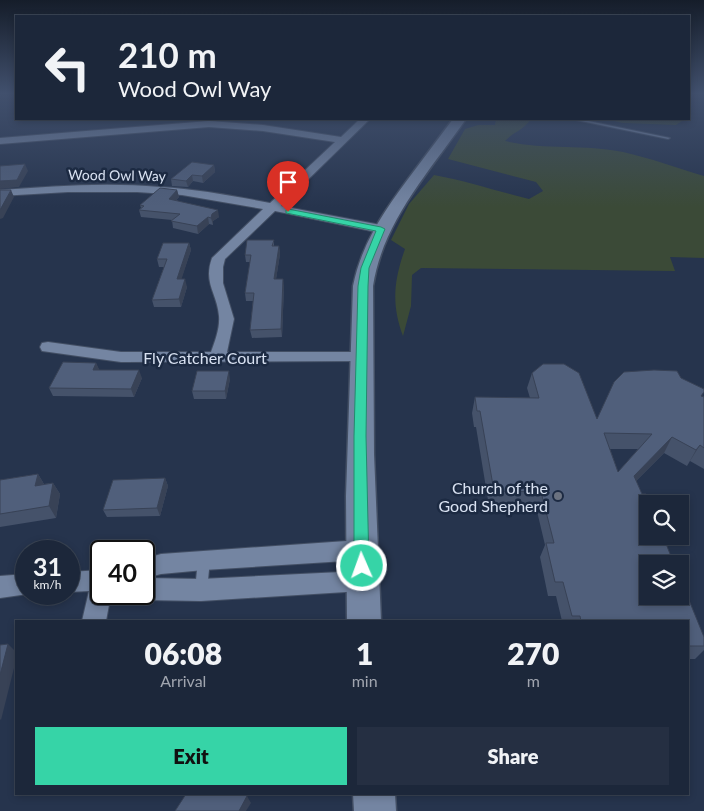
<!DOCTYPE html>
<html lang="en">
<head>
<meta charset="utf-8">
<style>
  body { margin:0; font-family:Lato,sans-serif; background:#252f42; color:#f1f3f6; height:100vh; display:flex; flex-direction:column; font-size:19px; white-space:nowrap }
  * { box-sizing:border-box; margin:0 }
  p { font-size:16px; color:#a0a5af }
  .icon { flex:none; width:28px; height:28px; fill:none; stroke:currentColor; stroke-width:2; stroke-linecap:round; stroke-linejoin:round }
  .map { position:relative; flex:1; overflow:hidden }
  .sheet { position:absolute; left:15px; top:620px; width:674px; height:175px; display:flex; flex-direction:column; background:#1c273a; border-radius:0px; box-shadow:0 2px 8px #0003,0 0 0 1px #3a4454 }
  .sheet>* { flex:none }
  .banner { position:absolute; left:15px; top:15px; width:675px; height:105px; border-radius:0px; box-shadow:0 2px 8px #0003,0 0 0 1px #3a4454; background:#1c273a; color:#f1f3f6; overflow:hidden }
  .tools { position:absolute; left:639px; top:495px; display:grid; gap:10px }
  .tools a { display:grid; place-items:center; width:50px; height:50px; border-radius:0px; background:#1c273a; box-shadow:0 2px 8px #0003,0 0 0 1px #3a4454; font-size:25px }
  .speed { position:absolute; left:15px; top:540px; display:flex; gap:10px; font-size:25px; font-weight:700; text-align:center }
  .speed>* { display:grid; place-content:center; width:65px; height:65px; border-radius:50%; background:#1c273a; box-shadow:0 2px 8px #0003,0 0 0 1px #3a4454; line-height:1 }
  .speed small { font-size:12px; font-weight:400 }
  .speed .limit { border:2px solid #111; border-radius:8px; background:#fff; color:#111 }
  .pin { position:absolute; display:grid; place-items:center; width:42px; height:42px; color:#fff; margin:-51px -21px; border-radius:50% 50% 50% 0; rotate:-45deg; box-shadow:0 0 5px #0007 }
  .pin .icon { rotate:45deg }
  .me { position:absolute; width:55px; margin:-28px; rotate:358deg; stroke-linejoin:round; filter:drop-shadow(0 0 4px #0008) }
  .turn { display:flex; align-items:center; gap:18px; height:105px; padding:0 20px; font-size:22px }
  .turn .icon { width:65px; height:65px; stroke-width:2.5 }
  .turn b { display:block; font-size:35px; line-height:42px }
  .eta { display:flex; justify-content:space-evenly; align-items:center; height:85px; text-align:center }
  .eta b { font-size:30px; font-weight:800; line-height:35px }
  .button { display:flex; gap:10px; margin-top:auto; padding:10px 20px }
  .button a { flex:1; height:58px; border-radius:0px; background:#36d4a7; color:#111; font-size:20px; font-weight:800; line-height:58px; text-align:center }
  .button a+a { background:#252f42; color:#f1f3f6 }
  .map>svg:first-child { display:block }
</style>
</head>
<body>
<div class="map">
<svg width="704" height="811" viewBox="0 0 704 811">
  <rect width="100%" height="100%" fill="#26344d"/>
  <path fill="#3b4a37" d="M496,119H531C524,130 513,132 505,141C543,150 585,144 623,152C650,158 677,168 704,176V258L670,257L675,271L421,268L412,275L411,306L403,336C391,304 394,280 405,249L391,240L409,204L434,175C467,181 496,191 529,199L543,191L536,182L448,159L465,129L478,125H495Z
    M604,119H685L676,125L623,123Z"/>
  <g fill="none" stroke-linecap="round" stroke-linejoin="round">
    <g stroke="#434f64" stroke-width="2">
      <path id="lane" d="M571,119H579L670,138L668,139Z
        M204,555L208,557L210,560L207,590L205,594L201,595L197,594L195,590L198,560L200,557Z"/>
    </g>
    <g stroke="#434f64" stroke-width="2">
      <path id="street" d="M360,119H370L281,206L381,225L385,226L387,229L385,232L381,233L275,211L225,259L223,267V283L234,319L227,352H362L368,353L370,357L368,361L121,362L42,351L40,347L42,343L48,342L121,352H211C215,341 220,328 219,316C217,293 203,283 212,258L263,209L182,195L137,192H68L0,196V190C53,186 107,182 160,187C197,189 233,196 270,203L335,142L263,131L209,127L0,144V138L209,121L263,125L341,137Z
        M361,540L369,543L372,550L369,557L361,560L204,570L161,574L146,578L201,579L362,571L370,574L373,581L370,588L362,591L201,601L144,600L136,597L135,594H144V559L161,554Z
        M101,570V594H111L106,621H82L89,591L69,592V572Z
        M26,574V594H28L0,598V576Z"/>
    </g>
    <g stroke="#434f64" stroke-width="3">
      <path id="secondary" d="M453,119H466C430,171 383,221 373,286L374,454L381,621H347L346,496L353,286C362,241 387,207 414,171C427,154 440,136 453,119Z
        M353,794H395L396,811H354Z"/>
    </g>
    <use href="#lane" fill="#7485a2" fill-rule="evenodd"/>
    <use href="#street" fill="#7485a2" fill-rule="evenodd"/>
    <use href="#secondary" fill="#7485a2" fill-rule="evenodd"/>
  </g>
  <path fill="#45526a" fill-rule="evenodd" d="M214,165L215,172L203,183L193,181L188,187L172,186L171,179Z
    M177,190L179,197L176,200L219,217L213,221V225L209,224L198,234L173,228L172,220L141,217L139,210L141,208L140,205Z
    M274,240V246H279L280,254L276,279L284,286L282,337L252,338L250,330L253,301H246L245,293L250,262H246L245,255Z
    M189,243L191,250L181,279L187,287L181,307H154L152,300L164,267H159L157,259Z
    M96,363L99,370L142,378L134,397L53,396L49,388Z
    M532,373L597,419L681,378L704,397V469L690,461L687,466L664,453L636,481L704,637V650L695,659H688V621H562L556,596H548L540,557L545,545L536,507L489,506L476,427H474L472,413L475,397L530,398L527,388ZM610,449H638L618,472Z
    M230,379L226,399H194L192,391Z
    M38,474L44,484L53,483L60,494L56,518L0,527V480Z
    M165,478L168,486L160,516L107,517L103,510Z"/>
  <path fill="#384256" d="M25,164L28,171L19,187L0,189V181Z
    M214,165L215,172L203,183L202,176Z
    M192,175L193,181L188,187L186,181Z
    M11,190L14,197L3,218L0,219V210Z
    M177,190L179,197L170,206L169,199Z
    M218,210L219,217L213,221V225L211,218L212,214Z
    M208,217L209,224L198,234L197,226Z
    M189,243L191,250L179,287L177,279Z
    M279,246L280,254L275,286L274,279Z
    M185,279L187,287L181,307L179,299Z
    M283,279L284,286L282,337L281,329Z
    M96,363L100,371L93,370Z
    M139,370L142,378L134,397L131,389Z
    M229,371L230,379L226,399L225,391Z
    M672,437L664,453L626,491L634,476Z
    M700,445L690,461L687,466L696,450Z
    M38,474L45,486H35Z
    M165,478L168,486L160,516L157,508Z
    M53,483L60,494L56,518L49,506Z
    M8,644L16,652V660L1,720L0,719V675Z
    M247,796L251,803L246,811H239Z"/>
  <path fill="#505f7b" stroke="#384256" fill-rule="evenodd" d="M192,162L214,165L202,176L192,175L186,181L171,179Z
    M25,164L17,180L0,181V166Z
    M160,188L177,190L169,199L218,210L212,214L211,218L208,217L197,226L171,221L180,214L139,210L144,206L140,205Z
    M0,190H11L0,210Z
    M247,240H274L272,246H279L274,279H283L281,329L250,330L254,293H245L251,255H245Z
    M163,243H189L177,279H185L179,299L152,300L167,259H157Z
    M63,362L96,363L93,370H139L131,389L49,388Z
    M543,364H564L579,373L597,419L614,382L624,372L654,370L677,371L681,378L704,389V392L701,396L704,397V448L700,445L696,450L672,437L634,476L642,494H646L650,504H648V536H663L674,564H648V596H680V578L704,637V646H688V621H581L580,616H572L563,582H555L546,543H554L541,492L494,491L480,411H477L475,397L539,398L532,373ZM604,433L652,434L618,472Z
    M197,371H229L225,391H192Z
    M38,474L35,486L53,483L49,506L0,514V480Z
    M165,478L157,508L103,510L113,480Z
    M8,644L0,675V645Z
    M186,794H244L247,796L239,811H175Z"/>
  <linearGradient id="sky" x2="0" y2="1"><stop stop-color="#151d2a"/><stop offset="0.45" stop-color="#41506d"/><stop offset="1" stop-color="#41506d" stop-opacity="0"/></linearGradient>
  <rect width="704" height="207" fill="url(#sky)"/>
  <path fill="#36d4a7" stroke="#238a6d" d="M288,209L381,227L385,229L369,268L368,286L366,436L369,566L367,570L362,572L357,570L354,566V436L358,286L361,268L376,231L286,213V210Z"/>
  <circle fill="#6b7280" stroke="#1c2a42" stroke-width="2" cx="558" cy="496" r="5"/>
  <g text-anchor="middle" dominant-baseline="central" stroke-width="5" stroke-linejoin="round" paint-order="stroke">
    <g font-size="14" fill="#d9e2f2" stroke="#1c2a42">
      <text transform="translate(117 175) rotate(1)">Wood Owl Way</text>
    </g>
    <g font-size="16" fill="#d9e2f2" stroke="#1c2a42">
      <text x="205" y="357">Fly Catcher Court</text>
    </g>
    <g font-size="16" fill="#d9e2f2" stroke="#1c2a42" text-anchor="end">
      <text x="548" y="487">Church of the<tspan x="548" dy="18">Good Shepherd</tspan></text>
    </g>
  </g>
</svg>
<div class="tools">
<a><svg class="icon" aria-label="search" viewBox="0 0 24 24"><circle cx="10" cy="10" r="6"/><path d="M15 15l6 6"/></svg></a>
<a><svg class="icon" aria-label="layers" viewBox="0 0 24 24"><path d="M12 4l9 5-9 5-9-5zM3 14l9 5 9-5"/></svg></a>
</div>
<div class="speed"><div>31<small>km/h</small></div><div class="limit">40</div></div>
<div class="pin" style="left:288px;top:212px;background:#d93025"><svg class="icon" aria-label="arrive" viewBox="0 0 24 24"><path d="M6 21V4h12l-3 4 3 4H6"/></svg></div>
<svg class="me" style="left:362px;top:566px" viewBox="-20 -20 40 40"><circle r="17" fill="#36d4a7" stroke="#fff" stroke-width="3"/><path d="M0-11L8 9 0 5-8 9z" fill="#fff"/></svg>
<div class="banner">
<div class="turn"><svg class="icon" aria-label="left" viewBox="0 0 24 24"><path d="M17 20v-9H6M10 6l-5 5 5 5"/></svg><div><b>210 m</b>Wood Owl Way</div></div>
</div>
<section class="sheet">
<div class="eta">
<div><b>06:08</b><p>Arrival</p></div>
<div><b>1</b><p>min</p></div>
<div><b>270</b><p>m</p></div>
</div>
<div class="button"><a>Exit</a><a>Share</a></div>
</section>
</div>
</body>
</html>
